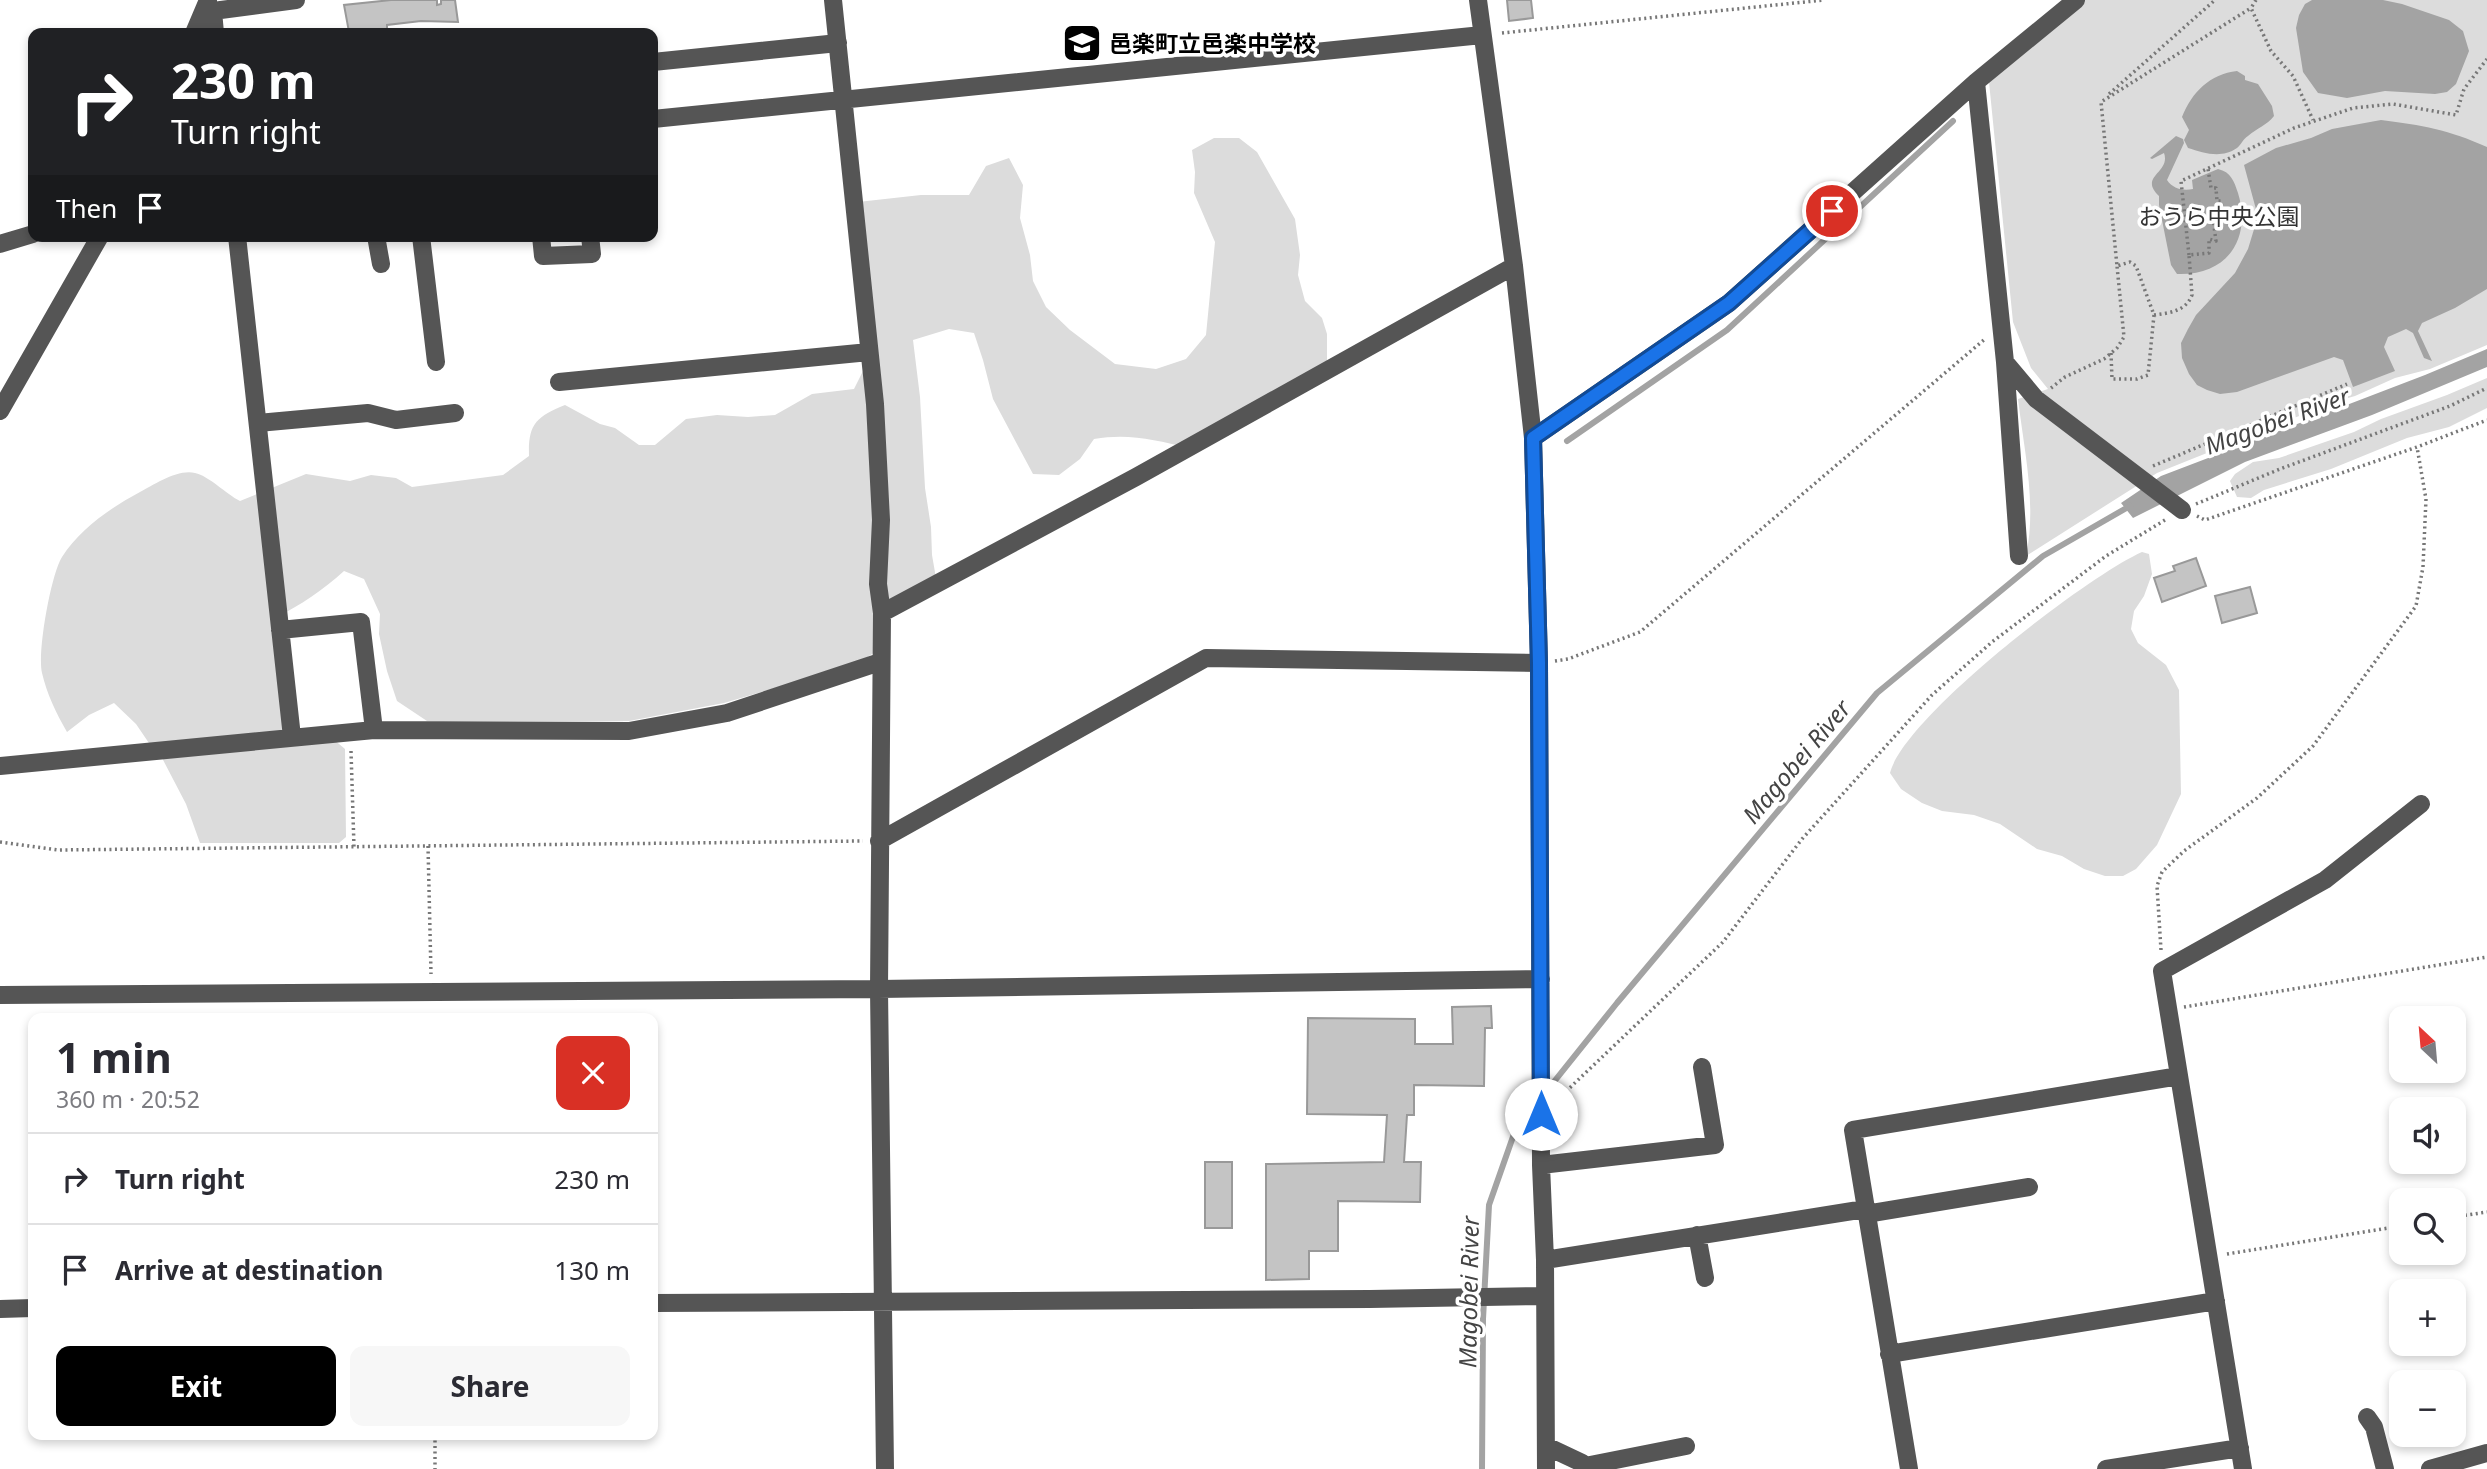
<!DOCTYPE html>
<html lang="en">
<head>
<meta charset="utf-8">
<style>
  body { margin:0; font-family:"Noto Sans","Noto Sans JP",sans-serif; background:#f7f7f7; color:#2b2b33; height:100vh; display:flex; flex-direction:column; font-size:26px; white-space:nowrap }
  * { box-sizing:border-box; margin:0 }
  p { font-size:23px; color:#7c7c81 }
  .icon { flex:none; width:38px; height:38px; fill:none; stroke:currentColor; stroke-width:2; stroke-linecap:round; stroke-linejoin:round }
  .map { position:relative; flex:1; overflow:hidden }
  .drawer { position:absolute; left:28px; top:1013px; width:630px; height:427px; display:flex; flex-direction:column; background:#fff; border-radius:14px; box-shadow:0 4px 10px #0003 }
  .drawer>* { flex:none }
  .hud { position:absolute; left:28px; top:28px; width:630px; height:214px; border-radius:14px; box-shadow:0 4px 10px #0003; background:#202124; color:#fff; overflow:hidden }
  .needle { width:46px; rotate:334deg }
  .fabs { position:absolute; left:2389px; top:1006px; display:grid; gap:14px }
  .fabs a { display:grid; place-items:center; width:77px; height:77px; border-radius:14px; background:#fff; box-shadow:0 4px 10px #0003; font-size:35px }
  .pin { position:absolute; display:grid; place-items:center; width:60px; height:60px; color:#fff; margin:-30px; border:4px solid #fff; border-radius:50%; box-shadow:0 2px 7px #0007 }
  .me { position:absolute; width:77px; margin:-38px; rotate:0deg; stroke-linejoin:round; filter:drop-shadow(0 0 5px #0008) }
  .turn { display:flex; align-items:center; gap:24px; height:147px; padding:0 28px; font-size:32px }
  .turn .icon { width:91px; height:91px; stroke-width:2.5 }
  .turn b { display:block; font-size:49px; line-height:60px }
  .then { display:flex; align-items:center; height:66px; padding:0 28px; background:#0003; gap:14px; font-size:26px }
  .round { display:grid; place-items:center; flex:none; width:74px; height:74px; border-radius:14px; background:#f7f7f7 }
  .overview { display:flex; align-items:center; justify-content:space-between; height:119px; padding:0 28px }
  h1 { font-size:42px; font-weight:700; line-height:52px }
  .cta { display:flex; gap:14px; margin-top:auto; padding:14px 28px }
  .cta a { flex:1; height:80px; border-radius:14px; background:#000; color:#fff; font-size:28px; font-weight:700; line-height:80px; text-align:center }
  .cta a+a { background:#f7f7f7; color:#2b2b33 }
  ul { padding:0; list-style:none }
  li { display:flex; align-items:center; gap:21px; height:91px; padding:0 28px; border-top:2px solid #e1e1e2 }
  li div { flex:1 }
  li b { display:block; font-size:26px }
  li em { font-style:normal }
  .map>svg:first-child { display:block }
</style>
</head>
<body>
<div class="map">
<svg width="2487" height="1469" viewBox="0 0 2487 1469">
  <rect width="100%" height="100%" fill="#fff"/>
  <path fill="#dcdcdc" d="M2084,0H2487V345L2430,369L2395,378L2355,396L2334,402L2157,473L2026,556C2037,505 2024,450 2018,399L2048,389L2031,368L2013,322L1989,82Z
    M1214,138H1239L1257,152L1295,219L1300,255L1298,275L1305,301L1322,318L1327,334V371L1189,448C1155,440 1129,433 1094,439L1080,459L1059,475L1033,474L993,399L983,360L974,333L949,329L913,340L920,397L925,488L931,527L932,555L936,578L874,609L875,652L859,663L724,703L629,721H427L397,701L387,671L379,634L380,614L364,579L344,571C323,590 301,605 275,618L287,731L153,749L136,724L114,703L89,715L67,732C56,713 47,694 42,673C37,653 51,574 62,557C80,529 110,508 140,492C154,485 177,469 195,473C209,476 226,494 240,501L306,474L350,481L371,475L396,478L412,487L503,475L529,456C528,424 536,417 565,405L600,424L615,428L639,445H655L686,419L717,415L748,417L775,415L812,394L854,389L876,345L858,202L921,195H969L986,166L1009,158L1023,185L1020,218L1030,255L1033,281L1046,307L1070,330L1115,364L1156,369L1186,359L1206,335L1215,242L1194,193L1195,172L1192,150Z
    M2487,378V408L2449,427L2407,438L2331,469L2264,490L2251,498L2237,497L2230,481L2235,474L2253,462L2279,458L2354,432L2381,419L2447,395Z
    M2142,552L2149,554L2152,574L2144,596L2134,611L2131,629L2138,643L2166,665L2179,690L2181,794L2157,845L2136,869L2123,876H2105L2084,869L2062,856L2037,849L2000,824L1974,815L1942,811L1922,803L1901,789L1890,773C1904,717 2086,577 2142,552Z
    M332,738L345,749L346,837L339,843H200L186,804L161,756Z"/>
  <path fill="#a3a3a3" d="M2312,0H2383L2402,4L2449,20L2463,31L2469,51L2456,84L2447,92L2435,94L2385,91L2347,98L2318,93L2303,72L2296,28L2299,15L2305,4Z
    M2237,71L2245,76V80L2258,84L2272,106L2274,116C2266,126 2257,128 2248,136C2243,139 2241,145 2237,148C2221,159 2204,153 2188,148L2184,140L2189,130L2182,117C2192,92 2210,74 2237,71Z
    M2381,120C2422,125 2449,130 2487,147V289L2455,308L2422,323L2418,331L2432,361L2424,358L2413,333L2406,329L2388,337L2384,347L2395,371L2353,387L2343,360L2334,357L2237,392L2220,394L2207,390L2197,385L2189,374L2182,358L2181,343L2188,329L2196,315L2235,273L2248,249L2255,226L2257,213L2244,165L2276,148L2311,138L2332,129Z
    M2176,136L2183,139L2184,143L2167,180C2173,189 2183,191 2193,189L2192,180L2218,169C2231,172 2234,181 2238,193C2252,239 2227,276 2177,274L2171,265L2159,205V196C2138,176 2171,173 2164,153L2152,159L2150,158Z
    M2487,349V367L2372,415L2245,462L2133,518L2121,503L2161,476L2425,375Z"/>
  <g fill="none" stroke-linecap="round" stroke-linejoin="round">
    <path stroke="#a3a3a3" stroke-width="6" d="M1567,441L1727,330L1953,121
      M1545,1093L1617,1003L1877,693L2043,556L2130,506
      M1482,1469L1483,1319L1489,1205L1515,1131L1536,1105"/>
  </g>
  <path fill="#c4c4c4" stroke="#999" stroke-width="2" d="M391,0H437V5L441,4V0H455L458,22L421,21L387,25V29L349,32L344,5Z
    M1507,0H1531L1533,18L1509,21Z
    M2196,558L2206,586L2162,602L2154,578L2175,571L2173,566Z
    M2250,587L2257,613L2222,623L2215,596Z
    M1491,1006L1492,1028H1485L1484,1086L1414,1085V1115H1407L1404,1162H1421L1420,1202L1338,1201V1251H1309V1279L1266,1280V1164L1384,1162L1387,1115L1307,1114L1308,1018L1415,1019V1044H1453L1452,1007Z
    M1205,1162H1232V1228H1205Z"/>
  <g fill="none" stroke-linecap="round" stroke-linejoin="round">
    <path stroke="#777" stroke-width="3.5" stroke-dasharray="2 3.5" stroke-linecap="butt" d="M2256,0L2251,8L2271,51L2293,76L2313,120
      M1502,33L1824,0
      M2109,94L2215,0
      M2189,255L2181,181L2294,128L2353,108L2393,104L2456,115L2464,89L2487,59
      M2154,315C2170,313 2186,311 2192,295L2189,255L2209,253V239L2216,241L2213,219L2223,217L2221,201H2217L2216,188H2211L2208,169
      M2111,353L2112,379H2137L2148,375L2154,315L2136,266L2130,262L2117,266L2101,102L2251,8
      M2051,388L2065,377L2104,359L2117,348L2124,337L2117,266
      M2153,466L2347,384
      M2196,504L2280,469L2450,406L2487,388
      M2197,516L2205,520L2417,447L2487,420
      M1555,661L1568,659L1640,632L1985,339
      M351,751L354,847
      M0,842L58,850L863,841
      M428,846L431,974
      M2161,950L2157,886L2162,872L2184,851L2257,798L2313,746L2416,606L2423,567L2426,499L2417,447
      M2184,1007L2487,957
      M1558,1099L1723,942L1802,839L1932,695L1992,642L2106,556L2165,520
      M2454,1217L2487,1212
      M2227,1254L2401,1226
      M435,1435V1469"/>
    <path stroke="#555" stroke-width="18" d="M833,0L875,404L881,520L878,584L882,613L879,989L885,1469
      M1478,0L1514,266L1533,438L1539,663L1541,1165L1545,1260L1546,1469
      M205,7L213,11L215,33
      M213,11L296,0
      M194,33L208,0
      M653,62L838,43
      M1976,82L2005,362L2036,399L2182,510
      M653,119L1482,35
      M237,236L292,737
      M376,236L381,264
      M421,236L436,362
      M541,236L543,256L592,254L590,236
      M0,244L33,234
      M2005,362L2019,556
      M559,382L869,352
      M0,411L100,236
      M258,423L368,413L396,420L455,413
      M1533,438L1729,303L1976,82L2076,0
      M882,613L1136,477L1514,266
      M280,630L361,622L374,730
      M0,766L374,730L629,731L727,713L880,662
      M879,841L1206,658L1539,663
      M0,995L879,989L1541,979
      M1541,1165L1715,1145L1702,1067
      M1866,1214L2029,1187
      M1697,1235L1705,1278
      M1545,1260L1865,1209
      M653,1303L1370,1299L1544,1296
      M0,1309L33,1308
      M1889,1354L2216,1301
      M2367,1417L2374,1427L2385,1469
      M1546,1446L1582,1463L1588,1469
      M1585,1466L1686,1446
      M1909,1469L1853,1130L2179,1076
      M2106,1469L2240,1448
      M2243,1469L2162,971L2325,880L2421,804
      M2430,1469L2487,1453"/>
  </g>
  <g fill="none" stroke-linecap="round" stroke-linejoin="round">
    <g stroke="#114b97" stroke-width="18">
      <path id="route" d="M1541,1114L1539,663L1533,438L1729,303L1832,211"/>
    </g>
    <use href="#route" stroke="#1a73e8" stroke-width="12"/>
  </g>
  <defs>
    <g id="school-square" transform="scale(2.0125)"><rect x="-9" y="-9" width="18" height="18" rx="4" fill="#000" stroke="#fff"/><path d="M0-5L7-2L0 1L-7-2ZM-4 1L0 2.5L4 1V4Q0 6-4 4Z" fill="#fff"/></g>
  </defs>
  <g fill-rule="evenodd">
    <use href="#school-square" x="1082" y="43"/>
  </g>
  <g text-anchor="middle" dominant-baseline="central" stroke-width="7" stroke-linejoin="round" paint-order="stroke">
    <g font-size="23" font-weight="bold" fill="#000" stroke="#fff" text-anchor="start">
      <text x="1109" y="43">邑楽町立邑楽中学校</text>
    </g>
    <g font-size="23" fill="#333" stroke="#fff">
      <text x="2219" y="216">おうら中央公園</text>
    </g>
    <g font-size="24" font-style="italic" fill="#444" stroke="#fff">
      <text transform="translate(2277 420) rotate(-20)">Magobei River</text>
      <text transform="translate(1796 761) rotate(-50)">Magobei River</text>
      <text transform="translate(1468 1292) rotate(-89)">Magobei River</text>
    </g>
  </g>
</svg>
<div class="fabs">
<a><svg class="needle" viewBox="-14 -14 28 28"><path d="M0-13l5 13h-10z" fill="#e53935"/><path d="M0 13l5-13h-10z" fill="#7c7c81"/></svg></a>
<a><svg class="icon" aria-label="sound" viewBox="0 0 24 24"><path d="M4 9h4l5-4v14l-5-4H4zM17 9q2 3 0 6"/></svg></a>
<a><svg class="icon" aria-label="search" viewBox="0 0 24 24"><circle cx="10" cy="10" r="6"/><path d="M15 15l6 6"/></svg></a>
<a>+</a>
<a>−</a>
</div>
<div class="pin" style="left:1832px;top:211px;background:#d93025"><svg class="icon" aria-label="arrive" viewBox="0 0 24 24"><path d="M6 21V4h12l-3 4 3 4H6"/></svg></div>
<svg class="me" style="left:1541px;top:1114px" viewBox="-20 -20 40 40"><circle r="19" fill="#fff"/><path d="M0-13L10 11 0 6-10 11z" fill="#1a73e8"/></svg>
<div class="hud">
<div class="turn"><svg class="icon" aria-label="right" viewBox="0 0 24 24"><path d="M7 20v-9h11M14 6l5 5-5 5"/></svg><div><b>230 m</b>Turn right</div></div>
<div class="then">Then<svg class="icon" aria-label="arrive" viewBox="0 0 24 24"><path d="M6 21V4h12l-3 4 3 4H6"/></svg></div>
</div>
<section class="drawer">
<div class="overview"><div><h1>1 min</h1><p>360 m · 20:52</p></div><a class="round" style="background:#d93025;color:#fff"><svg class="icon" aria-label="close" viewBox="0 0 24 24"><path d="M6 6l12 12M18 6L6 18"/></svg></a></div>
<ul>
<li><svg class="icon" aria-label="right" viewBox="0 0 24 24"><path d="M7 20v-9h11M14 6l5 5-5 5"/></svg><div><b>Turn right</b></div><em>230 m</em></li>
<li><svg class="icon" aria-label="arrive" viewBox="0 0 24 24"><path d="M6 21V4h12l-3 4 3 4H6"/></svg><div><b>Arrive at destination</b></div><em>130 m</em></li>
</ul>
<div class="cta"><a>Exit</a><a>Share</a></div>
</section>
</div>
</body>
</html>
